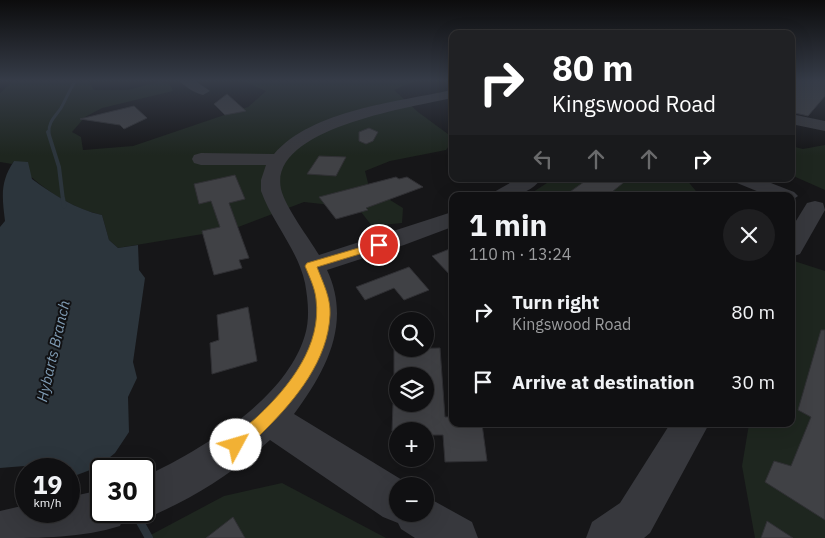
<!DOCTYPE html>
<html lang="en">
<head>
<meta charset="utf-8">
<style>
  body { margin:0; font-family:"IBM Plex Sans",sans-serif; background:#1e1e20; color:#f1f3f6; height:100vh; display:flex; flex-direction:column; font-size:19px; white-space:nowrap }
  * { box-sizing:border-box; margin:0 }
  p { font-size:16px; color:#9c9d9f }
  .icon { flex:none; width:28px; height:28px; fill:none; stroke:currentColor; stroke-width:2; stroke-linecap:round; stroke-linejoin:round }
  .map { position:relative; flex:1; overflow:hidden }
  .drawer { position:absolute; left:449px; top:192px; width:346px; height:235px; display:flex; flex-direction:column; background:#101012; border-radius:10px; box-shadow:0 5px 20px #0002,0 0 0 1px #303032 }
  .drawer>* { flex:none }
  .guide { position:absolute; left:449px; top:30px; width:346px; height:152px; border-radius:10px; box-shadow:0 5px 20px #0002,0 0 0 1px #303032; background:#202124; color:#fff; overflow:hidden }
  .fabs { position:absolute; left:389px; top:312px; display:grid; gap:10px }
  .fabs a { display:grid; place-items:center; width:45px; height:45px; border-radius:50%; background:#101012; box-shadow:0 5px 20px #0002,0 0 0 1px #303032; font-size:25px }
  .speed { position:absolute; left:15px; top:458px; display:flex; gap:10px; font-size:25px; font-weight:700; text-align:center }
  .speed>* { display:grid; place-content:center; width:65px; height:65px; border-radius:50%; background:#101012; box-shadow:0 5px 20px #0002,0 0 0 1px #303032; line-height:1 }
  .speed small { font-size:12px; font-weight:400 }
  .speed .limit { border:2px solid #111; border-radius:8px; background:#fff; color:#111 }
  .pin { position:absolute; display:grid; place-items:center; width:42px; height:42px; color:#fff; margin:-21px; border:2px solid #fff; border-radius:50%; box-shadow:0 1px 5px #0007 }
  .me { position:absolute; width:55px; margin:-28px; rotate:51deg; stroke-linejoin:round; filter:drop-shadow(0 0 4px #0008) }
  .turn { display:flex; align-items:center; gap:18px; height:105px; padding:0 20px; font-size:22px }
  .turn .icon { width:65px; height:65px; stroke-width:2.5 }
  .turn b { display:block; font-size:35px; line-height:42px }
  .lanes { display:flex; align-items:center; height:48px; padding:0 20px; background:#0003; justify-content:center; gap:25px; direction:ltr }
  .lanes .off { opacity:.35 }
  .round { display:grid; place-items:center; flex:none; width:52px; height:52px; border-radius:26px; background:#1e1e20 }
  .summary { display:flex; align-items:center; justify-content:space-between; height:85px; padding:0 20px }
  h1 { font-size:30px; font-weight:700; line-height:38px }
  ul { padding:0; list-style:none }
  li { display:flex; align-items:center; gap:15px; height:70px; padding:0 20px }
  li div { flex:1 }
  li b { display:block; font-size:19px }
  li em { font-style:normal }
  .map>svg:first-child { display:block }
</style>
</head>
<body>
<div class="map">
<svg width="825" height="538" viewBox="0 0 825 538">
  <rect width="100%" height="100%" fill="#161618"/>
  <path fill="#1e261f" d="M14,80H90L89,82L94,90H128L158,82L170,84L173,91L102,108L85,117L72,132L81,137L83,150L133,146L248,107L266,91L241,80H418L394,90L418,112L452,137V142L446,150L390,161L365,171L369,187L403,208L402,223L372,226L358,208L304,202L233,229L118,248L109,240L102,215C67,207 39,186 14,161L12,164L0,162V93Z
    M825,145V190L791,175V146L803,149Z
    M553,179H686L700,196H527Z
    M791,260L825,271V538H755L742,466L749,424H791Z
    M282,483L386,538H145L224,496Z"/>
  <path fill="#2c353c" d="M14,161L28,162L32,179C54,195 75,209 102,215L109,240L118,248L138,245L139,270L145,278L133,362L137,378L128,397L129,432L115,453L98,467L69,478V469H55L49,464L0,468V227L5,221C2,196 0,182 14,161Z"/>
  <g fill="none" stroke-linecap="round" stroke-linejoin="round">
    <path stroke="#2c353c" stroke-width="3" d="M49,133C48,122 55,117 61,108C66,99 70,89 76,80"/>
    <path stroke="#2c353c" stroke-width="4" d="M48,132L59,167L63,200"/>
    <path stroke="#2c353c" stroke-width="4.5" d="M63,199L64,206"/>
    <path stroke="#2c353c" stroke-width="8" d="M98,459L117,469
      M134,511L149,538"/>
  </g>
  <path fill="#404145" stroke="#303034" d="M791,80H825V96L808,116L791,112Z
    M227,94L246,111L225,115L214,104Z
    M134,106L147,118L124,129L120,125L80,119Z
    M369,128L378,132L373,141L366,144L359,141V132Z
    M319,156L346,157L336,176L307,174Z
    M235,175L245,199L229,203L249,258L239,260L242,268L214,275L202,231L220,227L211,201L199,204L194,184Z
    M396,177L399,179L407,177L423,187L366,208L368,210L336,219L319,197Z
    M588,179H628L607,196H564Z
    M452,248V277L432,256Z
    M409,267L429,290L404,300L394,288L365,300L356,287Z
    M248,307L257,361L212,374L210,343L219,340L217,315Z
    M821,330H825V520L765,482L774,461L791,466L811,417L798,410Z
    M440,348L445,417H452V424H482L487,461L445,462L443,435H425V431H392L393,404H425V376H394V349Z
    M233,517L245,538H206Z
    M767,521L793,538H761Z"/>
  <g fill="none" stroke-linecap="round" stroke-linejoin="round">
    <path fill="#37383d" fill-rule="evenodd" d="M179,80H194L210,91L203,95C195,93 183,86 179,80Z
      M452,90V98C413,107 268,128 281,189C285,207 309,238 319,255L452,212V227L404,245L327,270C352,323 326,371 294,414L412,486H398V514H425V496L472,522L478,538H415L401,529L398,523L383,517L270,440C232,474 191,500 144,519L129,513L128,511H144V477C201,450 286,400 305,335C310,318 308,300 305,283C298,250 272,222 261,191V180L266,165H201L194,163L192,159L194,155L201,153L274,154C312,110 397,102 452,90Z
      M791,114L825,121V131L791,124Z
      M517,179H541C530,195 508,197 490,196L494,192Z
      M734,179H761L794,192L798,196L791,201V196H769L737,183Z
      M815,201L823,203L825,210L800,254L791,257V229L807,203Z
      M670,424H709L650,533L644,538H586L592,522L620,503Z
      M101,490V511H126L120,526C82,538 41,538 0,538V511L26,505V511H69V497Z"/>
  </g>
  <linearGradient id="sky" x2="0" y2="1"><stop stop-color="#0c0c0d"/><stop offset="0.52" stop-color="#363c48"/><stop offset="1" stop-color="#363c48" stop-opacity="0"/></linearGradient>
  <rect width="825" height="155" fill="url(#sky)"/>
  <path fill="#f2b134" stroke="#9d7322" d="M379,242L383,243L385,245L383,247L317,267C323,283 331,298 330,315C328,360 296,399 266,429C257,438 248,448 236,453L230,450L228,445C232,435 250,424 258,416C290,386 322,345 316,299C315,288 309,276 305,266L307,263Z"/>
  <g text-anchor="middle" dominant-baseline="central" stroke-width="4" stroke-linejoin="round" paint-order="stroke">
    <g font-size="15" font-style="italic" fill="#7f9bb3" stroke="#111113">
      <text transform="translate(53 351) rotate(-77)">Hybarts Branch</text>
    </g>
  </g>
</svg>
<div class="fabs">
<a><svg class="icon" aria-label="search" viewBox="0 0 24 24"><circle cx="10" cy="10" r="6"/><path d="M15 15l6 6"/></svg></a>
<a><svg class="icon" aria-label="layers" viewBox="0 0 24 24"><path d="M12 4l9 5-9 5-9-5zM3 14l9 5 9-5"/></svg></a>
<a>+</a>
<a>−</a>
</div>
<div class="speed"><div>19<small>km/h</small></div><div class="limit">30</div></div>
<div class="pin" style="left:379px;top:245px;background:#d93025"><svg class="icon" aria-label="arrive" viewBox="0 0 24 24"><path d="M6 21V4h12l-3 4 3 4H6"/></svg></div>
<svg class="me" style="left:236px;top:445px" viewBox="-20 -20 40 40"><circle r="19" fill="#fff"/><path d="M0-13L10 11 0 6-10 11z" fill="#f2b134"/></svg>
<div class="guide">
<div class="turn"><svg class="icon" aria-label="right" viewBox="0 0 24 24"><path d="M7 20v-9h11M14 6l5 5-5 5"/></svg><div><b>80 m</b>Kingswood Road</div></div>
<div class="lanes"><svg class="icon off" aria-label="left" viewBox="0 0 24 24"><path d="M17 20v-9H6M10 6l-5 5 5 5"/></svg><svg class="icon off" aria-label="ahead" viewBox="0 0 24 24"><path d="M12 20V5M6 11l6-6 6 6"/></svg><svg class="icon off" aria-label="ahead" viewBox="0 0 24 24"><path d="M12 20V5M6 11l6-6 6 6"/></svg><svg class="icon" aria-label="right" viewBox="0 0 24 24"><path d="M7 20v-9h11M14 6l5 5-5 5"/></svg></div>
</div>
<section class="drawer">
<div class="summary"><div><h1>1 min</h1><p>110 m · 13:24</p></div><a class="round"><svg class="icon" aria-label="close" viewBox="0 0 24 24"><path d="M6 6l12 12M18 6L6 18"/></svg></a></div>
<ul>
<li><svg class="icon" aria-label="right" viewBox="0 0 24 24"><path d="M7 20v-9h11M14 6l5 5-5 5"/></svg><div><b>Turn right</b><p>Kingswood Road</p></div><em>80 m</em></li>
<li><svg class="icon" aria-label="arrive" viewBox="0 0 24 24"><path d="M6 21V4h12l-3 4 3 4H6"/></svg><div><b>Arrive at destination</b></div><em>30 m</em></li>
</ul>
</section>
</div>
</body>
</html>
